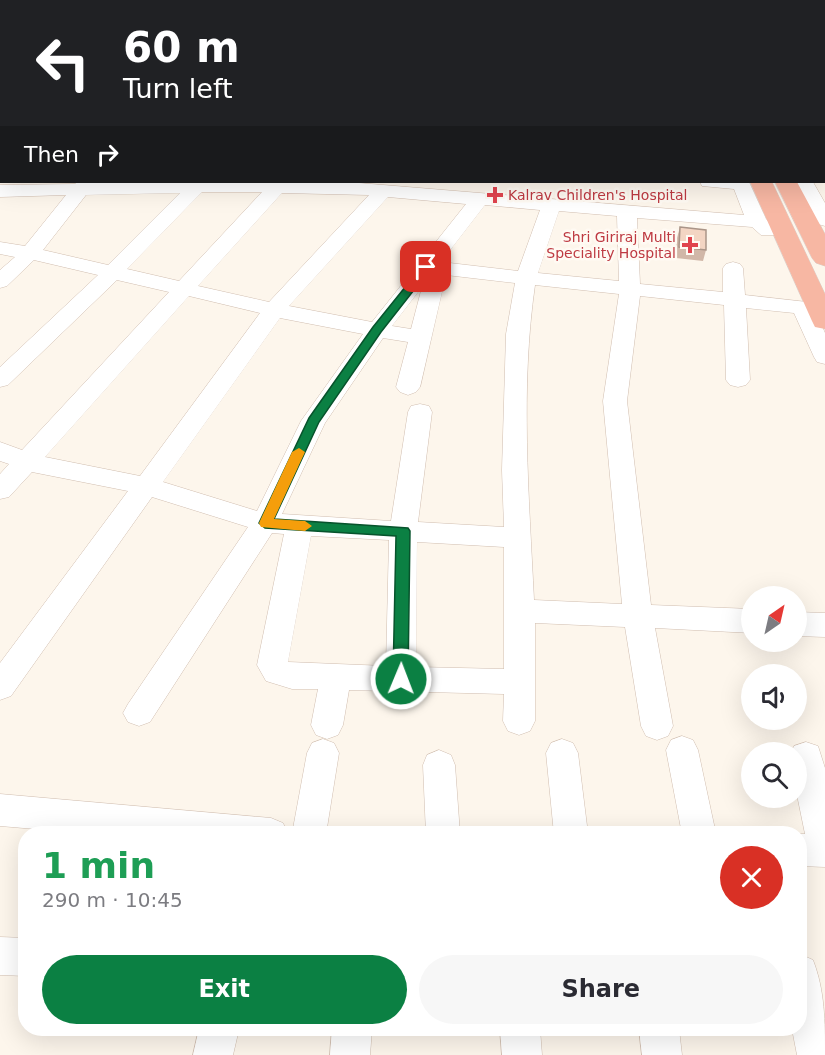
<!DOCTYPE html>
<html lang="en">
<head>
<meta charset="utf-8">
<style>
  body { margin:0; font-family:"DejaVu Sans",sans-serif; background:#f7f7f7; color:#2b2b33; height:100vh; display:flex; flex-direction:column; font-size:22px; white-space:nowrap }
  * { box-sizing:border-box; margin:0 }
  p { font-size:20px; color:#7c7c81 }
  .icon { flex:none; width:33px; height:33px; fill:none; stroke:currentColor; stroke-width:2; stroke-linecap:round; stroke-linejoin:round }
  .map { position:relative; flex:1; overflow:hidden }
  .side { position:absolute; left:18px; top:826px; width:789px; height:210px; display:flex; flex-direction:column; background:#fff; border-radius:24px; box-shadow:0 6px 24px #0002 }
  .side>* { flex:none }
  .top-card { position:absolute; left:0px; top:0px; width:825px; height:183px; box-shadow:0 6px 24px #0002; background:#202124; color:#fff; overflow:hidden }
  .needle { width:39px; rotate:34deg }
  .controls { position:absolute; left:741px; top:586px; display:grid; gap:12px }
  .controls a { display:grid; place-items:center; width:66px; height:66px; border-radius:50%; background:#fff; box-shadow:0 6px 24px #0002; font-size:30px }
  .pin { position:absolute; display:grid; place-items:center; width:51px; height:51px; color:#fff; margin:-26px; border-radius:12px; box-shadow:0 3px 9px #0006 }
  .me { position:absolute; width:66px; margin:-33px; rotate:1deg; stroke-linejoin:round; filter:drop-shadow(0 0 4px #0008) }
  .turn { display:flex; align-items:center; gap:21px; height:126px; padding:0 24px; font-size:27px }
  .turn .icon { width:78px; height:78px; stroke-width:2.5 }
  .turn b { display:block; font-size:42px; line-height:51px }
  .then { display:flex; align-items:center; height:57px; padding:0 24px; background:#0003; gap:12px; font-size:22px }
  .round { display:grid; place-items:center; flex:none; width:63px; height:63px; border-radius:32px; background:#f7f7f7 }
  .summary { display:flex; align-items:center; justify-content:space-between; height:102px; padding:0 24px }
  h1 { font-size:36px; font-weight:800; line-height:45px; color:#1e9e55 }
  .cta { display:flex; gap:12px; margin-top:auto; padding:12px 24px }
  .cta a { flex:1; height:69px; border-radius:36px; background:#0b8043; color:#fff; font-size:24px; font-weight:800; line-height:69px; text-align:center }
  .cta a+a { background:#f7f7f7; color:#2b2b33 }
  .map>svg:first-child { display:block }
</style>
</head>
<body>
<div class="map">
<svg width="825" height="1055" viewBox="0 0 825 1055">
  <rect width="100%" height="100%" fill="#fdf6ec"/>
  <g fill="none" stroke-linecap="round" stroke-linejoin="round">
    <g stroke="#d1beb0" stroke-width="1">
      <path id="minor" d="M182,0H196V2H182Z
        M248,0H262V2H248Z
        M317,0H331V2H317Z
        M379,0H393L378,2Z
        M575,0H589L574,2Z
        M654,0H668L669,2H655Z
        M706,0H720L721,2H707Z
        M819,0H825V7L824,2H818Z
        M824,31H825V41L824,40Z
        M0,61H2V71H0Z
        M2,81V92H0V82Z
        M0,139H2V149H0Z
        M77,182L359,183L744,215L734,189L702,186L700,182H749L766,219L778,231L775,235H761L752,227L637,218L640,284L723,292V268L726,264L733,262L740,264L743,268L745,295L825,304V314L817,315L825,333V364L817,362L814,357L794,313L746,308L750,380L746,385L738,387L730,385L726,380L724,305L640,296L627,401L651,605L752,609V633L655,628L673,726L668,736L657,740L646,736L641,726L625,627L535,623V721L530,731L519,735L508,731L503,721L504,694L349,690L343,725L338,735L327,739L316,735L311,725L318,689H292L266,681L257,665L284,534L272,533L150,722L139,726L128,722L123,713L128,704L248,527L152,497L11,696L0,700V663L128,491L32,472L9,497L0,499V474L9,464L0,461V442L22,450L169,292L117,280L8,385L0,387V367L98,275L34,260L7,286L0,288V270L15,257L0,254V242L25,246L66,195L0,197V185L75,184ZM202,192H262L179,281L127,269ZM180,193L108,265L43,250L86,195ZM282,193L369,195L269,302L198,286ZM388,197L466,204L372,322L289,306ZM485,205L540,210L518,271L441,262ZM559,211L617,216L619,281L538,273ZM446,275L515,283L506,334L502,470L504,527L418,522L432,412L429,406L420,404L411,406L408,412L391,521L282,514L325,423L383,338L408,342L396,387L400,392L408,395L416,392L420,387ZM535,285L619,294L603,401L622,604L534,600C529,496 520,389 535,285ZM422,287L411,329L392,326ZM189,296L260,313L140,476L45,457ZM280,318L363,334L301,421L257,511L163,482ZM311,536L389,540L386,666L288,662ZM417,542L504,547V669L416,667Z
        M795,182H813L825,203V226L818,224Z
        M796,612L825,613V637L796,636Z
        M682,736L693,740L698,750L716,834H682L666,750L671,740Z
        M323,739L334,743L339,753L326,834H292L307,753L312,743Z
        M562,739L573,743L578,753L588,834H554L546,753L551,743Z
        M806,742L818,746L825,768V867L800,866L799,834H805L796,790V753H791L794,746Z
        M439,750L451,755L455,765L460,834H426L423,765L427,755Z
        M0,794L271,818L283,823L288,834H94L0,826Z
        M0,937L26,938V976L0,975Z
        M800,954L813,960C825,991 825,1022 825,1055H797L792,1029H800Z
        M199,1029H239L233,1055H193Z
        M332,1029H372L370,1055H330Z
        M500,1029H540L542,1055H502Z
        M639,1029H679L682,1055H642Z"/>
    </g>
    <g stroke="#dad1cd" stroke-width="1">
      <path id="highway" d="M669,0H687V2H670Z
        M750,182H772L825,294V329L815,327L812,321Z
        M775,182H797L825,234V266L816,263L812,258Z"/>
    </g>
    <use href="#minor" fill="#fff" fill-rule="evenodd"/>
    <use href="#highway" fill="#f7b7a3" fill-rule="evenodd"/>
  </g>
  <path fill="#d1b7a8" d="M680,227L706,250L703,261L676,258L677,238Z"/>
  <path fill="#f3d5c3" stroke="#aa9588" stroke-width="1.5" d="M680,227L706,230V250L679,247Z"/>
  <path fill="#0b8043" stroke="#07532c" stroke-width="1.5" d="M426,264L432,267L381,332L319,422L274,519L408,528L410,531L408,679L406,683L401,685L395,683L393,679L396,536L265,528L259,523L309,418L373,327L423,265Z"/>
  <path fill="#f59e0b" d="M299,448L305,452L274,519L305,521L312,526L305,531L261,527L259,523L292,452Z"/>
  <g fill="#e0444e" stroke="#fffaf3" stroke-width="2">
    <path d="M492 186h6v6h6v6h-6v6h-6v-6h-6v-6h6z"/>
    <path d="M687 236h6v6h6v6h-6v6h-6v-6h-6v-6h6z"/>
  </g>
  <g text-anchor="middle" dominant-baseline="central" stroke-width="5" stroke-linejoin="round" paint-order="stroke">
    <g font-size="14" fill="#be3a42" stroke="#fffaf3" text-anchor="start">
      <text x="508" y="195">Kalrav Children's Hospital</text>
      <text x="676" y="237" text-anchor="end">Shri Giriraj Multi<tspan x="676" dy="16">Speciality Hospital</tspan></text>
    </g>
  </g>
</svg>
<div class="controls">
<a><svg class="needle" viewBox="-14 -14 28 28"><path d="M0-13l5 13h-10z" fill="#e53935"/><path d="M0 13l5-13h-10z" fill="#7c7c81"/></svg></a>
<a><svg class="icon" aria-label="sound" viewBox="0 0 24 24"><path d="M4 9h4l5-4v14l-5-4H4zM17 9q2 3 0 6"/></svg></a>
<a><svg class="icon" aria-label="search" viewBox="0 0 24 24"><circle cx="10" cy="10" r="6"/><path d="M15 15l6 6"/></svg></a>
</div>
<div class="pin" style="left:426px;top:267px;background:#d93025"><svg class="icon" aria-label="arrive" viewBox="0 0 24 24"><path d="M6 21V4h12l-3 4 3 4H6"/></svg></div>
<svg class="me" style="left:401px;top:679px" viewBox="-20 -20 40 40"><circle r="17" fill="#0b8043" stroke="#fff" stroke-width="3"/><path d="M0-11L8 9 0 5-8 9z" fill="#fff"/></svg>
<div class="top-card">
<div class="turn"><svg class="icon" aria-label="left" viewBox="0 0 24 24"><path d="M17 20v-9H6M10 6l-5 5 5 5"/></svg><div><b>60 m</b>Turn left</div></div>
<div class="then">Then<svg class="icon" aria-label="right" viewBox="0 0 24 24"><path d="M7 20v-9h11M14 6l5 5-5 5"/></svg></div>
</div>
<section class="side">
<div class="summary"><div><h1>1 min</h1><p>290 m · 10:45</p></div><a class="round" style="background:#d93025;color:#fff"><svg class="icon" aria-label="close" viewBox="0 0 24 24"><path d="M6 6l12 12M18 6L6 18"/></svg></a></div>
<div class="cta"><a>Exit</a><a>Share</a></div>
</section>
</div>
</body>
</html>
